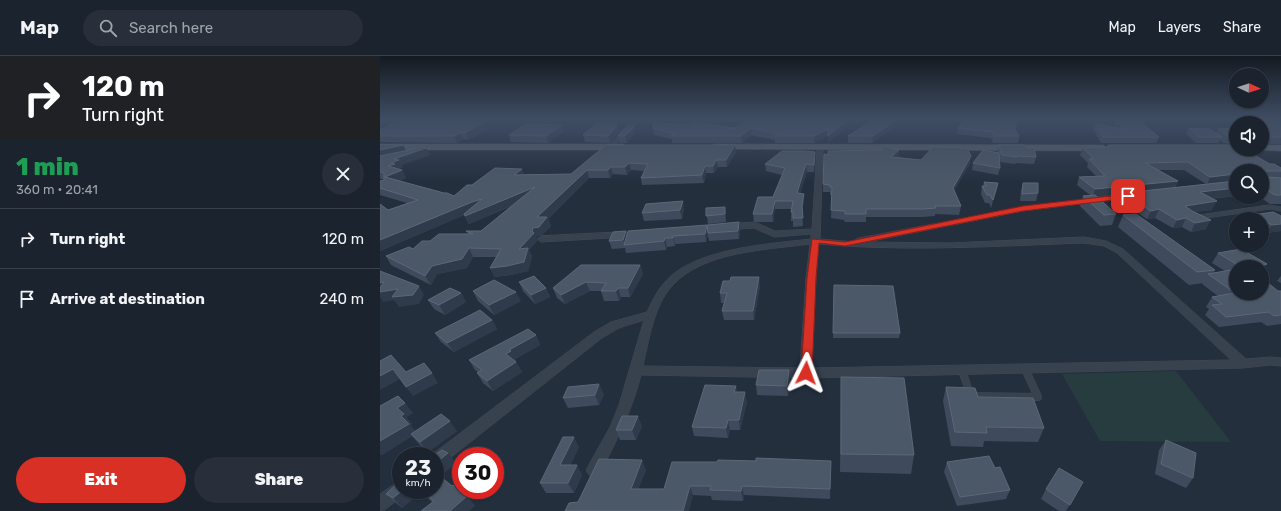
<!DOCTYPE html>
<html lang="en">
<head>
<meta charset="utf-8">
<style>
  body { margin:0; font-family:Rubik,sans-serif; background:#282f3a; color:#f1f3f6; height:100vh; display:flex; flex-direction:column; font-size:15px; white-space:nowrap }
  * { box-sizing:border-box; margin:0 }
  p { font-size:13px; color:#a0a4aa }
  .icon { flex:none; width:22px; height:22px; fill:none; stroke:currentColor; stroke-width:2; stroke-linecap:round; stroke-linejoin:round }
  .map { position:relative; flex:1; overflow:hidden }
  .sheet { display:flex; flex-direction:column; background:#1b232e; width:380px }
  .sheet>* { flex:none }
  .hud { background:#202124; color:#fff; overflow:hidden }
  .needle { width:26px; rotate:93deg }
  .controls { position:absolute; left:849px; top:12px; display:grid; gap:8px }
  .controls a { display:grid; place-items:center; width:40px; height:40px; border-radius:50%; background:#1b232e; box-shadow:0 1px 3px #0004,0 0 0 1px #39404a; font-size:20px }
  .speed { position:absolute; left:12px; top:391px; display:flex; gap:8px; font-size:20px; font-weight:700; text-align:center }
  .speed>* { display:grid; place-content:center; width:52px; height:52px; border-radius:50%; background:#1b232e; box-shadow:0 1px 3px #0004,0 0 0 1px #39404a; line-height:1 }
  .speed small { font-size:10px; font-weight:400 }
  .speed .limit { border:6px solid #d22; background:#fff; color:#111 }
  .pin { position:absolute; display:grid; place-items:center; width:34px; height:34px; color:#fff; margin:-17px; border-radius:8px; box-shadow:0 2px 6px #0006 }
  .me { position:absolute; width:44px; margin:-22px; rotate:3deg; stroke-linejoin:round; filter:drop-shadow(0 0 3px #0008) }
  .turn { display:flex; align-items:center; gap:14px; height:84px; padding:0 16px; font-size:18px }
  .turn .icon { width:52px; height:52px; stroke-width:2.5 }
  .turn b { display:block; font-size:28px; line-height:34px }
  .round { display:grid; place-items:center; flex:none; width:42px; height:42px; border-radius:21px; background:#282f3a }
  .head { display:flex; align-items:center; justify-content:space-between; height:68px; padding:0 16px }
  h1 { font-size:24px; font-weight:800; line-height:30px; color:#1e9e55 }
  .action { display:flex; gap:8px; margin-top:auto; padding:8px 16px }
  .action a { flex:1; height:46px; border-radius:24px; background:#d93025; color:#fff; font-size:16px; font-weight:800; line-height:46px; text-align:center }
  .action a+a { background:#282f3a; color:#f1f3f6 }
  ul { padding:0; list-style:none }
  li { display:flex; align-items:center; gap:12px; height:60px; padding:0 16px; border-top:1px solid #39404a }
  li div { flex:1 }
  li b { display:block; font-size:15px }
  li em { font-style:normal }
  header { display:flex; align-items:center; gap:24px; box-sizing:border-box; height:56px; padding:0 20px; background:#1b232e; border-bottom:1px solid #39404a }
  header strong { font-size:19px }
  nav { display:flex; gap:22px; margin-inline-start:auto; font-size:14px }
  .search { width:280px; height:36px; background:#282f3a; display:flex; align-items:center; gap:10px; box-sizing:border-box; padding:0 14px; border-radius:22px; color:#a0a4aa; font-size:15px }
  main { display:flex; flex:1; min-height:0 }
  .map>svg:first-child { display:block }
</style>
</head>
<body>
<header>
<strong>Map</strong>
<div class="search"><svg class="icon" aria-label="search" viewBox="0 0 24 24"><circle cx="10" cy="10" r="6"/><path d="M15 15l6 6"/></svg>Search here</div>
<nav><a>Map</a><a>Layers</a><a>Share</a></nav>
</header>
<main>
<section class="sheet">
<div class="hud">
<div class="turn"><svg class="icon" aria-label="right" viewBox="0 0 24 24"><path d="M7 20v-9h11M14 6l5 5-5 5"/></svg><div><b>120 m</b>Turn right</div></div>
</div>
<div class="head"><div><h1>1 min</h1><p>360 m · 20:41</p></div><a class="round"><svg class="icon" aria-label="close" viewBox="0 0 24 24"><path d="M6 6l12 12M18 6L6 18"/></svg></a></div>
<ul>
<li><svg class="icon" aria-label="right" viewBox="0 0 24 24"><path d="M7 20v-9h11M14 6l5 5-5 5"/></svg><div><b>Turn right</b></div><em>120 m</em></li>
<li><svg class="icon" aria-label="arrive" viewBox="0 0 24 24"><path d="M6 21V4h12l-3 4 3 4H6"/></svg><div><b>Arrive at destination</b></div><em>240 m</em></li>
</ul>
<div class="action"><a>Exit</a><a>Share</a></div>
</section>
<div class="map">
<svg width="901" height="455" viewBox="0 0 901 455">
  <rect width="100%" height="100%" fill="#242f3e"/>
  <path fill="#263c3f" d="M796,315L851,386L720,385L682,318Z"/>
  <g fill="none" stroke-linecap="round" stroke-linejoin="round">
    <g stroke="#414a57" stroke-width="6">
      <path id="lane-far1" d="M645,312L647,316
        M581,313L582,316"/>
    </g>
    <g stroke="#414a57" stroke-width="8">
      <path id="lane" d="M582,315L591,340L658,341L646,315"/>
    </g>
    <g stroke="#414a57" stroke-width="1">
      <path id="street" d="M257,63H263L248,75L233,92H229V90L244,73Z
        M440,90L443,92L440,183L475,186L476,183L479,182L643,151L758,137L759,139L755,141L643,155L487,186L570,187L704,181L726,185L743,193L866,303L890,301L901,302V310L890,309L863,312L426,322L261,319C252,355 236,386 219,419L214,421L209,419L206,414L230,371L239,349L264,264L239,272L222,282L60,410L55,412V400H50L214,276L231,266L267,256C272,245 277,235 284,227C313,192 389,188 431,183V178L394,181L374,172L345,174L341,171L345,168L375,166L395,175L432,173L437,92ZM704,187L724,190L737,197L851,304L432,312L436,222L439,188C528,196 616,190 704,187ZM430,188L426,222L420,312L263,310C269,283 274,250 292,230C323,195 387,194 430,188Z
        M890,149L901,151V155L890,153L812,164L808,162L812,160Z
        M244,176L248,179L247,181L161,186L157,183L161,180Z
        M21,425V434H28L26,437L6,453L0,455V438L16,427Z"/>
    </g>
    <g stroke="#414a57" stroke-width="1">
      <path id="primary" d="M0,88H243L248,91L243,94H0Z
        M335,88L723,89L728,92L723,95L332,93L330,91L332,89Z
        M882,89H901V95L879,94L878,93H882Z"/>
    </g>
    <use href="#lane-far1" stroke="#38414e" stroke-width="5.5"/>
    <use href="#lane" stroke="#38414e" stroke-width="7"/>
    <use href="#street" fill="#38414e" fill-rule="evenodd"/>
    <use href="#primary" fill="#56606e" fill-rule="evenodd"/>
  </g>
  <path fill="#3f4b5c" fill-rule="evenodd" d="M0,63L49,65L107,73L88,84L83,83L77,87L0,86Z
    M735,63H757L779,81L776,87H721L713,73L715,67L736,71L733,68Z
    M871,63H901V88H882V67H871Z
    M439,66L468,69L448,87V80L434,87H395V84L371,79L362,87H292V83L274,79L273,72L296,69H308L354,72Z
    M237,67L239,76L230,87L205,86L203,79Z
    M604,69H638L635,74L639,80L638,87H613L611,82L577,78L578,72Z
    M254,71L255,77L247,87H240L238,80Z
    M515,71L492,87H468V80Z
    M809,72L836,77L838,72L856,81V88L844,87L840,84L838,87H816L806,78Z
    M184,75L168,87L131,86L129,79Z
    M0,89H23L26,95L46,92L50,99L21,109L23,111L18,113L22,114L26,122L19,125L74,140L92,129L144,118H191L226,89L356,96L347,111H338L334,117H326L324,127L262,129L261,122L264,115L251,114L247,119L233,118L230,122H209L168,163L171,170L162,179L157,180L156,182L157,185L149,194L152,201L148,215L131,219L114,221L116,201H93L87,212L57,218L51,229L11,209L6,200L33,193L50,185L88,178L86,175H101L132,150L89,168L84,159L0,195L8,154L27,147L0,139V125L4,124V123H0Z
    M618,89L646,92L656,101L654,108L636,107L635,108L621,106L619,103L620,112L618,119L592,114L593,107L617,96Z
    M728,89L890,108L901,112V148H890L880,141H882V115H856V140L831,143L832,154L814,156L826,173L811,176L802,171L793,172L775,162L767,163L741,146L744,138L717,141L736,158L732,169L720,170L700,150L703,140L710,139L697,129L699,121L716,120L707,111L708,107L700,99L703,92L727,91ZM779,114H804L826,128L795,132L798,125Z
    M502,94L519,101H518L541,104L590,107L574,135L581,150L579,159L555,158V160L542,161H486V166H465L464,164L451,162L452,139H450V136H443V128L448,99Z
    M435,103L434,116H427L420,137L424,145L422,156L423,170L413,171V165H411V156L412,153H395L393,166H374L373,158L393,141L402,119L386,115L385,108Z
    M604,126L618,127L611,152L609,147H605L601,138L602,130H603Z
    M643,127L658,137L656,145H640L641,135Z
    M326,152L346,159V166L328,168Z
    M304,153L302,163L264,165L262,157Z
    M743,159L835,214L833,217L845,215L832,207L838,197L882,211H856V237L901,235V268L887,270L881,266L839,271L825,259L829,253L826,251L832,241L838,240L822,228L823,227L809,229L738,171Z
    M873,159L901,160V175L887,177L882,174V163H871Z
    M360,174L359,183L329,185L328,179L326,186L295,188V190L287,191L286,194L246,197L245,192L232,193L229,185L246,175L247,178Z
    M260,209L263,218L250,241H241L239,245H224L221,235H210L185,248L177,242L173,232Z
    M901,220V227L897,225Z
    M139,226L166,232L170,241L155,248L143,235Z
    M454,229L520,277L519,282H453Z
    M380,230L374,264H344L342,255L344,247H341L340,237Z
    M93,235L141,245L114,259L98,245Z
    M81,237L86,246L65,259L54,253L48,244Z
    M112,264L117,273L74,296L61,286L55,277Z
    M156,279L160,289L135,303L136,305V306L142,316L113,335L103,327L97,317L98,316L95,314L89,304Z
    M461,321L534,399L531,418L460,416Z
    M410,324L408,340L377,339L376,329Z
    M566,331L598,341L664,372L658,386L604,385L603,391L571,390L563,345Z
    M357,336L367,346L360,374H350L348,382L314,380L312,371Z
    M224,338L219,349L188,352L183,342Z
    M0,350L33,357L26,361L32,368L30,369L35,375H77L48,396L39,388L32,380L2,399L0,397Z
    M262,370L256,384H240L236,374Z
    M786,384L813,422L806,432L775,418L779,394Z
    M199,391L190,409L202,419L194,437H166L160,427Z
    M55,400L76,407L60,420L72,430L87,440L95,450L52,446L41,436L22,452L16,447L6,438L18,427L13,423L21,417V434H55Z
    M376,405H451L450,443L364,439L363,445L332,444L331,440L313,439L198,446L266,414L258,433H284L337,406Z
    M567,406L615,412L630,434L626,443L577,450L564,416Z
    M703,426L686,455H679L661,443L666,433Z"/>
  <path fill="#2f3b4b" d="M9,63H21L22,64L0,75V67Z
    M38,63H48L49,65L37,71L34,65Z
    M468,63V69L448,87V80Z
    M639,63L638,69L633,79L634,72Z
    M516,64L515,71L492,87L493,80Z
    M104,66L107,73L88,84L85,77Z
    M237,67L239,76L230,87L228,80L233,70Z
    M182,69L184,75L168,87L166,80Z
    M254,71L255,77L247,87L245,80Z
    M371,72V79L362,87L361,80Z
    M448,73V80L434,87V80Z
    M80,77L83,83L77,87L74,80Z
    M23,89L27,96L0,101V94Z
    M355,89L356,96L347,111L346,104Z
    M46,92L50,99L21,109L23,111L18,113L20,115L8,110L14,103Z
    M519,94V101L511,108V101Z
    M591,100L590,107L572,139L573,132Z
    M336,104L338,111L334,117L333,110Z
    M249,107L251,114L247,119L245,111Z
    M426,108L427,116L418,145L417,137Z
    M325,110L326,117L324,127L322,119Z
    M231,111L233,118L230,122L228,114Z
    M142,113L145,120L134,119Z
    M22,114L26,122L9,128L5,121Z
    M207,114L209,122L168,163L171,170L162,179L157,180L156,182L157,185L149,194L152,201L148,215L131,219L114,221L110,212L139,193L152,175L157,161Z
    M856,118V126L827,129L830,121Z
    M798,125L794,132L713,141L715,133Z
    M618,127L617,134L611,152L613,144Z
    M155,131L158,138L89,168L85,160Z
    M856,132V140L816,144L820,136Z
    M424,138V145L422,157V149Z
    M102,143L95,154L0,195V184L92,146Z
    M303,145L304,153L302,163L300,154Z
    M395,145V153L393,166L392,158Z
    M837,145L832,154L801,158L805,150Z
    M345,151L346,159V166L345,158Z
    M779,153L775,162L767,163L771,155Z
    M806,162L802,171L793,172L797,164Z
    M831,164L826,173L811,176L815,167Z
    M359,166L360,174L359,183L358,175Z
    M901,168V175L887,177L892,169Z
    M327,169L328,178L326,186L325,178Z
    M246,175L249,184L245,189L243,184Z
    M293,180L295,188V190L293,182Z
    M285,182L287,191L286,194L284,185Z
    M89,192L93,201L87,212L57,218L51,229L45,220L52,210Z
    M887,208L882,216V211H873Z
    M260,209L263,218L250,241L248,232Z
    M379,221L380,230L374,264L373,255Z
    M4,226L39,230L44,239L39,248L19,251L14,244L3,246L0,241V227Z
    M206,226L210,235L185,248L181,239Z
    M166,232L170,241L155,248L151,239Z
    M238,232L241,241L239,245L236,235Z
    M136,236L141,245L114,259L109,249Z
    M81,237L86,246L65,259L59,249Z
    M112,264L117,273L74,296L67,287Z
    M156,279L160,289L135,303L136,305L131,308L126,298L129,294Z
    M136,306L142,316L113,335L107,325Z
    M13,313L20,323L0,334V320Z
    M409,314L410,324L408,340L407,330Z
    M52,317L58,327L33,340L26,331Z
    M219,328L224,338L219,349L215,339Z
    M356,330L358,340L354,336Z
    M365,336L367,346L360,374L359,364Z
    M25,347L33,357L26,361L32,368L30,369L37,377L31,378L32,380L2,399L0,397V385L21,360L17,352Z
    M258,360L262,370L256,384L252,374Z
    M348,364L350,374L348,382L346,372Z
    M70,365L77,375L48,396L40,386Z
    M194,381L199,391L186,419L180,409Z
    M68,397L76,407L58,422L55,418V408Z
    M262,404L266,414L255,442L251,433Z
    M451,405V415L450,443V433Z
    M197,409L202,419L194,437L188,427Z
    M310,430L313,439L309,455H303Z
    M362,430L364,439L363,445L361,435Z
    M23,434H38L41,436L22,452L13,442Z
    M87,440L95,450L89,455H70Z"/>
  <path fill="#4b5868" stroke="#5c6777" d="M0,63H9L0,67Z
    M23,63H38L34,65L104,66L85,77H80L74,80H0V77L3,76L0,75V74Z
    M371,63H419L439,66L446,63H468L448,80V73L434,80H395L398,78L371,72L361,80H291L295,78L273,72L274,66L296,69L298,68L308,69L313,66L354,72Z
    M494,63H508L516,64L493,80H468Z
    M585,63H602L604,69L609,63H639L634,72L639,80H614L613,76L578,72Z
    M736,63H757L779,81H723L715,67L745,74Z
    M874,63H901V81H882V67H875Z
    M217,67H237L233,70H237L228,80L203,79Z
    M146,68L182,69L166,80L129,79Z
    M247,70L254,71L245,80H238Z
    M809,72L829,73L842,81H819Z
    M838,72L853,73L856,75V81H848Z
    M0,89H23L0,94Z
    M226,89H355L346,104H336L333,110H325L322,119L261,122L268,108L249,107L245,111H231L228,114H207L157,161H167L159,171L153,172L152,175L154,177L139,193L148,192L144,206L127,210L110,212L121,193L89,192L82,203L52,210L45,220L6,200L29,191L33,193L42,185H50L59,178H93L86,175H101L155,131L85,160L84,158L102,143L92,146L0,184V148L8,154L38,144L0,132V125L4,124V117L0,116V100L43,91L46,92L14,103L19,104L11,107L15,108L8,110L22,114L5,121L64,137H67L74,140L87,129H92L115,112L142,113L134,119L191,118Z
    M618,89H645L646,92H654L656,101L638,100L637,101L622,99Z
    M728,89H856V93H863L890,108H894L901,112V115H886L885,116V121L901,122V139H895L882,131V115H856V118L830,121L808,106L765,107L798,125L715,133L699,121L725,120L709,103H714L703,92L729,91Z
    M503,90L519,94L511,101L541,104L553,91L587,92L591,100L573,132L581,150H555L556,152L543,153H486V158H465V155L451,154L452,131H450V129L443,128L444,98L448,99V95L502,94Z
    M603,94L619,97L620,112L593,107Z
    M402,95H424L435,96L434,109L426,108L417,137L424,138L422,149L423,162H413V156H411L413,145H395L392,158H373L378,141H393L405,112L385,108Z
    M856,125V132L820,136L837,145L805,150L812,155L831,164L815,167L806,162L797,164L779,153L771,155L744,137Z
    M604,126L618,127L613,144L610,139H607L602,130H606Z
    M643,127H658V137L642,138Z
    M715,139L736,158L724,159L703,140Z
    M303,145L300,154L262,157L266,148Z
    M345,151V158L326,160V152Z
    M893,156L901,160V168L892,169L873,159Z
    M756,158L835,214L817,216L743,159Z
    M359,166L358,175L328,177L327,169Z
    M327,169L325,178L293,180V182H285L284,185L244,189L248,175Z
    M246,175L243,184L229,185L233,176Z
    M861,193L887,208L873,211H861L838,197Z
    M201,209H260L248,232H238L236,235H221L226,227L206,226L181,239L173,232Z
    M856,213V237H882V222L898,235H901V259L894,260L889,256L846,261L832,249L842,248L832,241L855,237L828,218Z
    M0,215L39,230L33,239L12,241L18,233L0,236V232L4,226L0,227Z
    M154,220L166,232L151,239L139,226Z
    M351,221H379L373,255H342L347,237H340L343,225H350Z
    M114,224L136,236L109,249L93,235Z
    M454,229L513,230L520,277H453Z
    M70,232L81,237L59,249L48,244Z
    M100,254L112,264L67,287L55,277Z
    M148,273L156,279L129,294L131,295L126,298L136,306L107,325L97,317L102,314L89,304Z
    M11,299L26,316L44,307L52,317L26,331L13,313L0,320V305Z
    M379,314H409L407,330L376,329Z
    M461,321L524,322L534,399L461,398Z
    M219,328L215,339L183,342L188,331Z
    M325,329L356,330L354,336H365L359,364H348L346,372L312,371Z
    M566,331L595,332L598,341L653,342L664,372L606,371L607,377L575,376Z
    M18,340L25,347L17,352L24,358L21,360L29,368L0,385V350Z
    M61,358L70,365L40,386L31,378Z
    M242,360H258L252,374H236Z
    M183,381H194L180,409H197L188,427H160Z
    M786,384L816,397L813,422L781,408Z
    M62,394L68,397L55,408V400H53Z
    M609,400L615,412L620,411L630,434L580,441L567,406Z
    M376,402L451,405L450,433L362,430L361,435L330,434L331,430H310L303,455H185L189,447L198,446L219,403L262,404L251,433H284L292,406H337L338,404L376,405Z
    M679,412L703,426L690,449L666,433Z
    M55,416L72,430L73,429L87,440L70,455H41L54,445L41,434H55Z
    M21,417V434H23L13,442L6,438L20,425L19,423H13Z"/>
  <linearGradient id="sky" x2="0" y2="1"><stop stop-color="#141a22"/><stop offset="0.5" stop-color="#3f4d63"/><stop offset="1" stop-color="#3f4d63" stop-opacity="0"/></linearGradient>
  <rect width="901" height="126" fill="url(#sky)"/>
  <path fill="#d93025" stroke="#8d1f18" d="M748,138L751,140L750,142L643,155L465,190L439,187L436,222L432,317L430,320L426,321L422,320L421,317L427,222L432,183L465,186L643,150Z"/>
</svg>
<div class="controls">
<a><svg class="needle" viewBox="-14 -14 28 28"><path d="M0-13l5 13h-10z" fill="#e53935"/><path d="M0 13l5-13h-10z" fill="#a0a4aa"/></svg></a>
<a><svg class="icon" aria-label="sound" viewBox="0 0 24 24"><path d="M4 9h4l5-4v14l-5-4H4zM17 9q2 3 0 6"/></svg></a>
<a><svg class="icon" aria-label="search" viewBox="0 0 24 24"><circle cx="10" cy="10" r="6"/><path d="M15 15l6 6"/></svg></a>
<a>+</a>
<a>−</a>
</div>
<div class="speed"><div>23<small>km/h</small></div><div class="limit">30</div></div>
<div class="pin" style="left:748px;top:140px;background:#d93025"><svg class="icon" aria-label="arrive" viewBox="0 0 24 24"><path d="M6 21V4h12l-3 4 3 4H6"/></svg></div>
<svg class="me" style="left:426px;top:317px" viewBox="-20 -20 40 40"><path d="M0-17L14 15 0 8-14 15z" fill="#d93025" stroke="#fff" stroke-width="4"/></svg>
</div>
</main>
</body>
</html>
